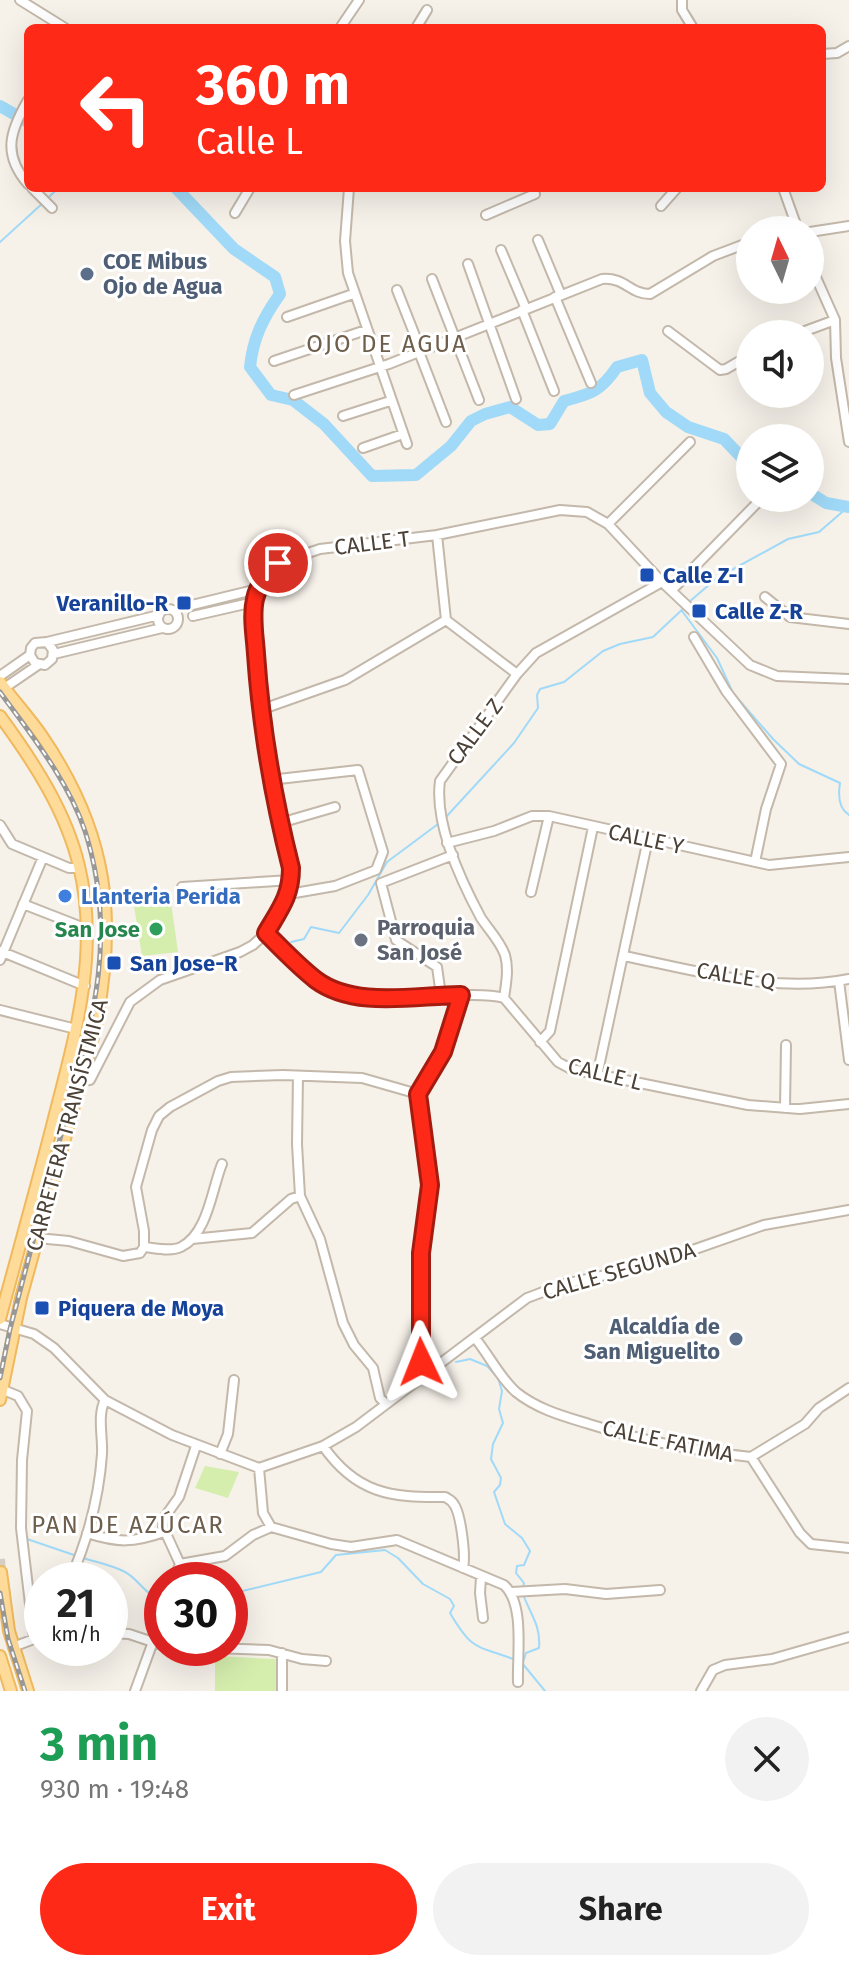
<!DOCTYPE html>
<html lang="en">
<head>
<meta charset="utf-8">
<style>
  body { margin:0; font-family:"Fira Sans",sans-serif; background:#f2f2f2; color:#222; height:100vh; display:flex; flex-direction:column; font-size:30px; white-space:nowrap }
  * { box-sizing:border-box; margin:0 }
  p { font-size:26px; color:#767676 }
  .icon { flex:none; width:44px; height:44px; fill:none; stroke:currentColor; stroke-width:2; stroke-linecap:round; stroke-linejoin:round }
  .map { position:relative; height:1691px; overflow:hidden }
  .panel { display:flex; flex-direction:column; background:#fff; flex:1 }
  .panel>* { flex:none }
  .guide { position:absolute; left:24px; top:24px; width:802px; height:168px; border-radius:12px; box-shadow:0 8px 32px #0002; background:#ff2917; color:#fff; overflow:hidden }
  .needle { width:52px; rotate:355deg }
  .controls { position:absolute; left:736px; top:216px; display:grid; gap:16px }
  .controls a { display:grid; place-items:center; width:88px; height:88px; border-radius:50%; background:#fff; box-shadow:0 8px 32px #0002; font-size:40px }
  .speed { position:absolute; left:24px; top:1562px; display:flex; gap:16px; font-size:40px; font-weight:700; text-align:center }
  .speed>* { display:grid; place-content:center; width:104px; height:104px; border-radius:50%; background:#fff; box-shadow:0 8px 32px #0002; line-height:1 }
  .speed small { font-size:20px; font-weight:400 }
  .speed .limit { border:12px solid #d22; background:#fff; color:#111 }
  .pin { position:absolute; display:grid; place-items:center; width:68px; height:68px; color:#fff; margin:-34px; border:4px solid #fff; border-radius:50%; box-shadow:0 2px 8px #0007 }
  .me { position:absolute; width:88px; margin:-44px; rotate:358deg; stroke-linejoin:round; filter:drop-shadow(0 0 6px #0008) }
  .turn { display:flex; align-items:center; gap:28px; height:168px; padding:0 40px; font-size:36px }
  .turn .icon { width:104px; height:104px; stroke-width:2.5 }
  .turn b { display:block; font-size:56px; line-height:68px }
  .round { display:grid; place-items:center; flex:none; width:84px; height:84px; border-radius:42px; background:#f2f2f2 }
  .summary { display:flex; align-items:center; justify-content:space-between; height:136px; padding:0 40px }
  h1 { font-size:48px; font-weight:700; line-height:60px; color:#1e9e55 }
  .cta { display:flex; gap:16px; margin-top:auto; padding:16px 40px }
  .cta a { flex:1; height:92px; border-radius:48px; background:#ff2917; color:#fff; font-size:32px; font-weight:700; line-height:92px; text-align:center }
  .cta a+a { background:#f2f2f2; color:#222 }
  .map>svg:first-child { display:block }
</style>
</head>
<body>
<div class="map">
<svg width="849" height="1691" viewBox="0 0 849 1691">
  <rect width="100%" height="100%" fill="#f6f1e9"/>
  <path fill="#d5eeae" d="M171,902L178,952L142,956L134,906Z
    M205,1466L239,1472L228,1498L195,1488Z
    M215,1656L276,1659V1691H215Z"/>
  <g fill="none" stroke-linecap="round" stroke-linejoin="round">
    <path stroke="#a0daf8" stroke-width="2" d="M48,198L58,188
      M0,242L44,202
      M689,602L717,578L788,539L819,532L848,507
      M682,611L717,658L733,693L773,739L799,764L840,783C838,795 838,808 849,815
      M446,817L514,743L538,708L537,695L540,689L564,682L603,651L620,644L653,637L685,607
      M291,942L304,939L311,927L339,933L368,895L387,862L438,824
      M456,1362L470,1359L487,1366L498,1378L502,1391L499,1409L503,1423L493,1444L491,1459L501,1478L500,1485L494,1492L505,1524L522,1538L530,1551L524,1565L517,1566L516,1573L524,1583L523,1588
      M27,1539L74,1555
      M80,1557C95,1562 112,1565 125,1572C140,1580 145,1596 162,1599
      M230,1594L321,1572L336,1555L385,1550L398,1558L423,1584L450,1599L454,1606L450,1613C473,1652 476,1645 516,1660
      M523,1594C530,1614 541,1625 539,1648L526,1653L523,1662
      M522,1663L545,1691"/>
    <path stroke="#a0daf8" stroke-width="12" d="M0,106L28,122
      M176,188L234,249L275,277L280,294C263,318 253,338 250,367L271,395L293,400L324,424L372,476L416,475L451,446L471,421L485,414L510,407L538,425L550,424L564,401C591,394 601,391 617,367L642,360L650,393L666,412L688,427L724,439L745,461L750,475
      M810,493L826,503L849,507"/>
    <path stroke="#d4cec5" stroke-width="10" stroke-dasharray="10 5" stroke-linecap="butt" d="M0,1559L1,1572"/>
    <g stroke="#c3b8aa" stroke-width="12">
      <path id="minor" d="M20,0L65,28
        M682,0V10L693,28
        M340,28L359,0
        M416,28L427,10
        M822,54L837,53L849,46
        M28,100C10,131 2,154 28,184
        M32,188L52,208
        M349,188L345,241L348,273L407,444
        M783,188L798,230
        M661,206L677,188
        M235,213L250,188
        M486,215L535,194L532,188
        M810,232L849,226
        M538,240L561,295
        M501,250L526,309
        M468,264L516,399
        M810,264L835,320L836,358L849,442
        M432,279L479,400
        M397,290L421,351
        M555,297L591,383
        M522,310L554,391
        M287,317L353,294
        M668,331L720,370L726,369L750,355
        M797,334L835,320
        M419,352L446,422
        M274,361L366,330
        M294,395L389,364L602,279C625,277 630,294 650,294L713,256L750,242
        M343,416L390,401
        M363,448L403,434
        M608,524L690,442
        M437,535L446,620
        M672,590L762,498
        M765,597L790,617L849,624
        M188,606L258,589
        M158 619a10 10 0 1 1 20 0a10 10 0 1 1-20 0Z
        M193,616L254,602
        M446,620L517,674
        M694,637L726,691L781,764L766,809L755,862
        M47,642L159,615
        M54,654L162,628
        M0,676L30,655L31,648L35,643L47,642L53,650L52,659L45,665L35,663L30,655
        M0,691L38,665
        M260,710L345,680L446,620
        M270,780L358,770L383,852L376,870L335,886L289,894
        M280,823L335,807
        M0,825L12,844L69,868H80
        M447,843L494,831L532,816H549L769,865L849,857
        M182,887L291,880
        M531,892L549,816
        M23,904L87,929
        M266,933C282,949 298,966 316,980C353,1007 406,995 448,995C467,996 486,993 504,998L558,1062L571,1069L748,1105L800,1109L849,1104
        M0,951L85,986
        M624,956C697,971 775,994 849,979
        M0,960L43,857
        M839,981L849,1060
        M441,995L437,967L396,940L381,883L453,855
        M504,998C506,984 509,969 505,955C500,941 489,930 481,918C461,881 434,824 440,781L517,674L536,653L662,582
        M0,1010L76,1029
        M540,1042L550,1031L593,827
        M298,1076L297,1144L300,1196L320,1239L343,1323L354,1345L373,1368L380,1398L385,1403
        M597,1076L648,839
        M81,1081L90,1080L130,1002L160,980L240,952L253,945L266,933L289,894L291,868L270,780L260,710L254,624V602L258,589L278,563L320,549L437,535L560,510L587,512L608,524L662,582L750,665L777,676L849,679
        M785,1108L786,1045
        M37,1238L69,1241L123,1256L140,1253L144,1247V1231L136,1187L152,1130L159,1116L170,1107L218,1081L231,1077L283,1075L362,1078L418,1094
        M192,1239L252,1233L291,1199L300,1196
        M144,1247C155,1248 171,1252 181,1247C208,1234 212,1188 222,1164
        M0,1324L34,1334L54,1348L105,1400L172,1435L259,1468L323,1446L356,1427L527,1298L564,1284L647,1266L764,1225L849,1210
        M475,1338C489,1355 500,1378 516,1392C537,1409 563,1416 589,1424C643,1441 695,1451 751,1457
        M427,1372L421,1362L420,1352L421,1253L430,1185L418,1094L443,1052L461,995
        M1,1389L18,1396L27,1411L22,1460L21,1528L34,1638
        M323,1446C356,1493 390,1498 445,1497C450,1500 452,1500 455,1506C461,1517 466,1556 463,1568
        M220,1454L228,1434L234,1380
        M751,1457L800,1533L811,1544L849,1548
        M751,1457L805,1424L819,1408L849,1388
        M259,1468L263,1513L271,1527
        M87,1533C118,1543 133,1543 164,1532
        M180,1564L225,1556L253,1535L271,1527L331,1544L351,1547L397,1540L504,1585C525,1604 517,1655 518,1682
        M180,1564L163,1527L164,1518L179,1497L196,1446
        M481,1577L480,1593L483,1618
        M70,1580C87,1541 99,1498 102,1454C103,1437 97,1415 105,1400
        M174,1580L180,1564
        M512,1592L565,1589L606,1594L660,1590
        M110,1633L129,1634L162,1645
        M13,1647L42,1636
        M212,1648L269,1650L302,1659L326,1661
        M282,1653V1691
        M135,1691L162,1617
        M701,1691L713,1670L725,1665L772,1659L849,1637"/>
    </g>
    <g stroke="#f0b95d" stroke-width="14">
      <path id="major" d="M0,682C13,700 29,717 42,736C108,833 118,917 95,1030L21,1298L0,1400
        M0,716C33,761 66,811 79,866C100,952 75,1036 54,1118C37,1185 18,1252 0,1319
        M1,1572L9,1631L28,1691
        M0,1656L11,1691"/>
    </g>
    <use href="#minor" stroke="#fff" stroke-width="8"/>
    <use href="#major" stroke="#ffdb99" stroke-width="10"/>
    <g stroke="#989898" stroke-width="5">
      <path id="rail" d="M0,692C31,735 68,780 85,831C120,941 90,1029 61,1135C44,1199 27,1264 10,1329L0,1378
        M0,1593L8,1639L25,1691"/>
    </g>
    <use href="#rail" stroke="#fff" stroke-width="2" stroke-dasharray="6" stroke-linecap="butt"/>
  </g>
  <g fill="none" stroke-linecap="round" stroke-linejoin="round">
    <g stroke="#a61b0f" stroke-width="20">
      <path id="route" d="M278,563C267,573 258,584 255,599C251,616 255,637 256,654C261,727 273,797 291,868C291,896 280,909 266,933C282,949 298,966 316,980C355,1009 416,995 461,995L443,1052L418,1094L430,1185L421,1253V1362"/>
    </g>
    <use href="#route" stroke="#ff2917" stroke-width="14"/>
  </g>
  <g fill="#5c6f8a" stroke="#fff" stroke-width="3">
    <circle cx="87" cy="274" r="8"/>
    <circle cx="736" cy="1339" r="8"/>
  </g>
  <g fill="#1a4fb4" stroke="#fff" stroke-width="3">
    <rect x="639" y="567" width="16" height="16" rx="4"/>
    <rect x="176" y="595" width="16" height="16" rx="4"/>
    <rect x="691" y="603" width="16" height="16" rx="4"/>
    <rect x="106" y="955" width="16" height="16" rx="4"/>
    <rect x="34" y="1300" width="16" height="16" rx="4"/>
  </g>
  <circle fill="#3f7fe0" stroke="#fff" stroke-width="3" cx="65" cy="896" r="8"/>
  <circle fill="#2e9e5b" stroke="#fff" stroke-width="3" cx="156" cy="929" r="8"/>
  <circle fill="#6b7280" stroke="#fff" stroke-width="3" cx="361" cy="940" r="8"/>
  <g text-anchor="middle" dominant-baseline="central" stroke-width="6" stroke-linejoin="round" paint-order="stroke">
    <g font-size="22" font-weight="bold" fill="#4e5e75" stroke="#fff" text-anchor="start">
      <text x="103" y="261">COE Mibus<tspan x="103" dy="25">Ojo de Agua</tspan></text>
      <text x="720" y="1326" text-anchor="end">Alcaldía de<tspan x="720" dy="25">San Miguelito</tspan></text>
    </g>
    <g font-size="22" fill="#4b4136" stroke="#fff">
      <text transform="translate(372 543) rotate(-7)">CALLE T</text>
      <text transform="translate(475 732) rotate(-53)">CALLE Z</text>
      <text transform="translate(646 839) rotate(12)">CALLE Y</text>
      <text transform="translate(736 976) rotate(9)">CALLE Q</text>
      <text transform="translate(605 1074) rotate(14)">CALLE L</text>
      <text transform="translate(67 1125) rotate(-75)">CARRETERA TRANSÍSTMICA</text>
      <text transform="translate(619 1271) rotate(-16)">CALLE SEGUNDA</text>
      <text transform="translate(668 1441) rotate(12)">CALLE FATIMA</text>
    </g>
    <g font-size="22" font-weight="bold" fill="#164399" stroke="#fff" text-anchor="start">
      <text x="663" y="575">Calle Z-I</text>
      <text x="168" y="603" text-anchor="end">Veranillo-R</text>
      <text x="715" y="611">Calle Z-R</text>
      <text x="130" y="963">San Jose-R</text>
      <text x="58" y="1308">Piquera de Moya</text>
    </g>
    <g font-size="22" font-weight="bold" fill="#366cbe" stroke="#fff" text-anchor="start">
      <text x="81" y="896">Llanteria Perida</text>
    </g>
    <g font-size="22" font-weight="bold" fill="#5b616d" stroke="#fff" text-anchor="start">
      <text x="377" y="927">Parroquia<tspan x="377" dy="25">San José</tspan></text>
    </g>
    <g font-size="22" font-weight="bold" fill="#27864d" stroke="#fff" text-anchor="end">
      <text x="140" y="929">San Jose</text>
    </g>
    <g font-size="24" letter-spacing="2" fill="#6e5e4c" stroke="#fff">
      <text x="387" y="344">OJO DE AGUA</text>
      <text x="128" y="1525">PAN DE AZÚCAR</text>
    </g>
  </g>
</svg>
<div class="controls">
<a><svg class="needle" viewBox="-14 -14 28 28"><path d="M0-13l5 13h-10z" fill="#e53935"/><path d="M0 13l5-13h-10z" fill="#767676"/></svg></a>
<a><svg class="icon" aria-label="sound" viewBox="0 0 24 24"><path d="M4 9h4l5-4v14l-5-4H4zM17 9q2 3 0 6"/></svg></a>
<a><svg class="icon" aria-label="layers" viewBox="0 0 24 24"><path d="M12 4l9 5-9 5-9-5zM3 14l9 5 9-5"/></svg></a>
</div>
<div class="speed"><div>21<small>km/h</small></div><div class="limit">30</div></div>
<div class="pin" style="left:278px;top:563px;background:#d93025"><svg class="icon" aria-label="arrive" viewBox="0 0 24 24"><path d="M6 21V4h12l-3 4 3 4H6"/></svg></div>
<svg class="me" style="left:421px;top:1362px" viewBox="-20 -20 40 40"><path d="M0-17L14 15 0 8-14 15z" fill="#ff2917" stroke="#fff" stroke-width="4"/></svg>
<div class="guide">
<div class="turn"><svg class="icon" aria-label="left" viewBox="0 0 24 24"><path d="M17 20v-9H6M10 6l-5 5 5 5"/></svg><div><b>360 m</b>Calle L</div></div>
</div>
</div>
<section class="panel">
<div class="summary"><div><h1>3 min</h1><p>930 m · 19:48</p></div><a class="round"><svg class="icon" aria-label="close" viewBox="0 0 24 24"><path d="M6 6l12 12M18 6L6 18"/></svg></a></div>
<div class="cta"><a>Exit</a><a>Share</a></div>
</section>
</body>
</html>
